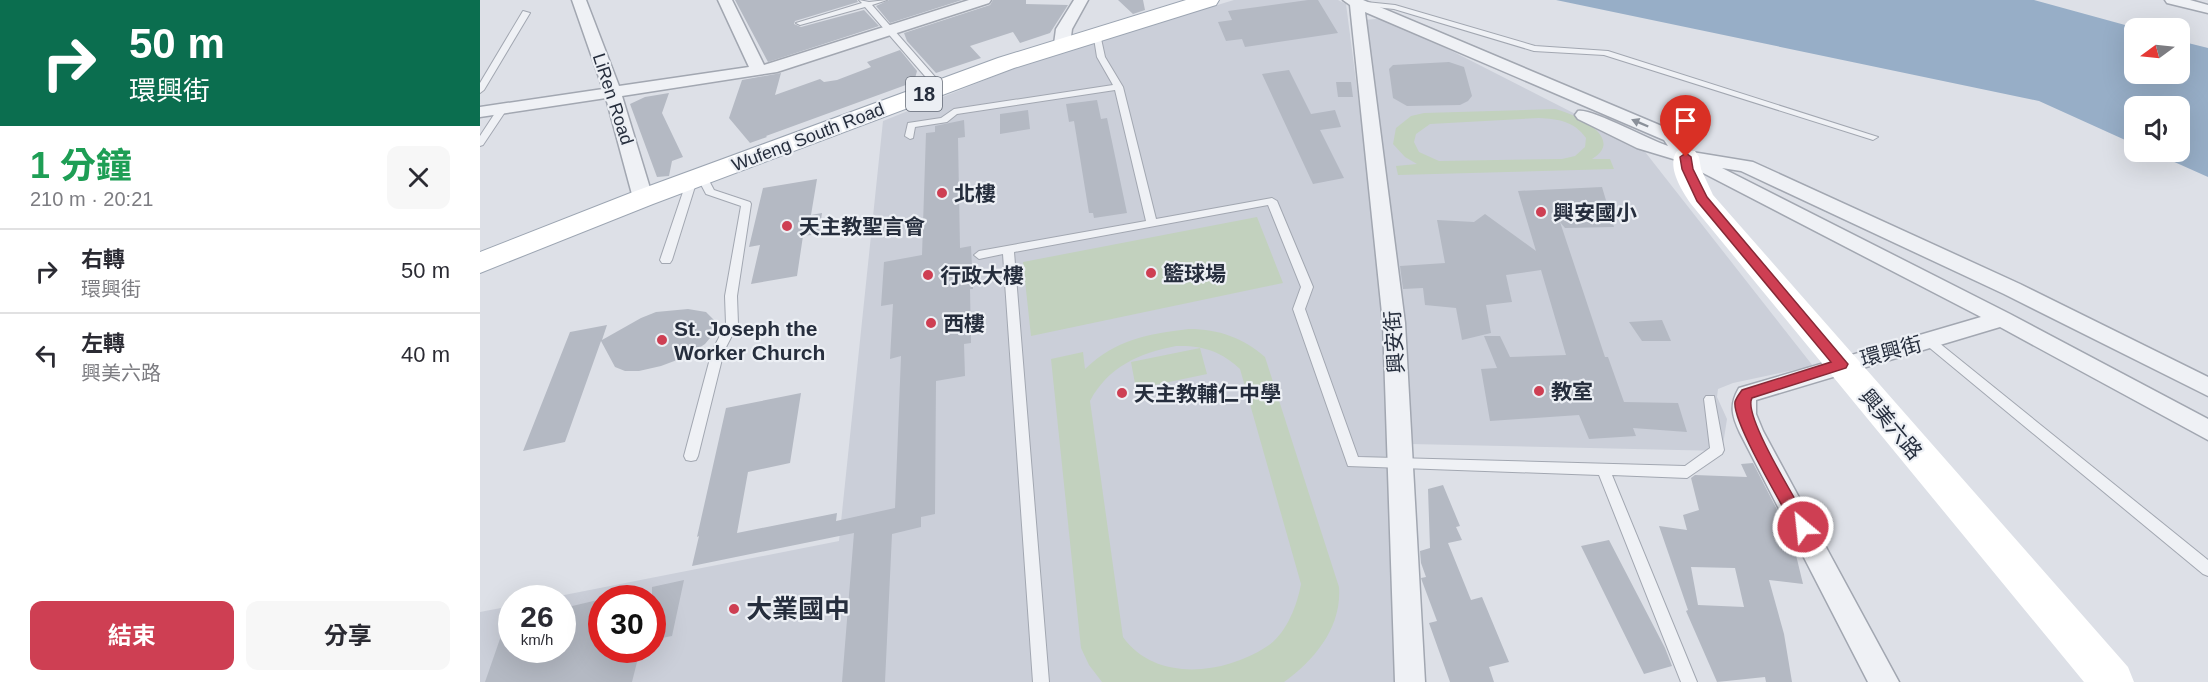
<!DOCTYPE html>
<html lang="zh-TW">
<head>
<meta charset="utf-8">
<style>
  body { margin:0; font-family:Arial,"Noto Sans TC",sans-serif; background:#f7f7f7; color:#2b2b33; height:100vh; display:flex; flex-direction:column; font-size:22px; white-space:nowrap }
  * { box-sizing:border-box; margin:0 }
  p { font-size:20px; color:#7c7c81 }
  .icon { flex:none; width:33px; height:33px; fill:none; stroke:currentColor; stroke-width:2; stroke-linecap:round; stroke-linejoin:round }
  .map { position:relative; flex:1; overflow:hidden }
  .drawer { display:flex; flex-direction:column; background:#fff; width:480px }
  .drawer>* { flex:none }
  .banner { background:#0b6e4f; color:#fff; overflow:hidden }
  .needle { width:39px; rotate:255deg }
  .controls { position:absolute; left:1644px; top:18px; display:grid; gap:12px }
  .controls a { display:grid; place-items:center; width:66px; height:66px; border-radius:12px; background:#fff; box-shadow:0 6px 24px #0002; font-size:30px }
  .speed { position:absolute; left:18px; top:585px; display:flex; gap:12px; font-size:30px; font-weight:700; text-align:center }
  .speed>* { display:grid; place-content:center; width:78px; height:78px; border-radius:50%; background:#fff; box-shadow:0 6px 24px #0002; line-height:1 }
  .speed small { font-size:15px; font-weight:400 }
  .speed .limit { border:9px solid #d22; background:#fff; color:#111 }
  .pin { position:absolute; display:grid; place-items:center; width:51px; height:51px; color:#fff; margin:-62px -26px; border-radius:50% 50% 50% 0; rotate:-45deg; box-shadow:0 0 6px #0007 }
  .pin .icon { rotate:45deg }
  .me { position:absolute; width:66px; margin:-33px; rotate:332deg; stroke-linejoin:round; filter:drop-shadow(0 0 4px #0008) }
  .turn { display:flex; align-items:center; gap:21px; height:126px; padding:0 30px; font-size:27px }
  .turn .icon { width:78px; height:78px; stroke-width:2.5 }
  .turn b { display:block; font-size:42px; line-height:51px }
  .round { display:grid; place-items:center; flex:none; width:63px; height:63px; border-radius:12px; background:#f7f7f7 }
  .overview { display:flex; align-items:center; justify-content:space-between; height:102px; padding:0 30px }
  h1 { font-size:36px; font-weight:700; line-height:45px; color:#1e9e55 }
  .button { display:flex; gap:12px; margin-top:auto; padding:12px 30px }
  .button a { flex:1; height:69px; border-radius:12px; background:#ce3f53; color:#fff; font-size:24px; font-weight:700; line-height:69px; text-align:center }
  .button a+a { background:#f7f7f7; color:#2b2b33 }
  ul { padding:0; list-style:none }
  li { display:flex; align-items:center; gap:18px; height:84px; padding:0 30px; border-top:2px solid #e1e1e2 }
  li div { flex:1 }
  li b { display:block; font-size:22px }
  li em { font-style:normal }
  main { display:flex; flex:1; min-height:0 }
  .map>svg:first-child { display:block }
</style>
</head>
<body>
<main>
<section class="drawer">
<div class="banner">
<div class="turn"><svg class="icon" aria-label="right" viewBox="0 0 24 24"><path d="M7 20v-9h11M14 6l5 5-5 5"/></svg><div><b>50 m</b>環興街</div></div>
</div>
<div class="overview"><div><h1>1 分鐘</h1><p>210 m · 20:21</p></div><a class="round"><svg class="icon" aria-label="close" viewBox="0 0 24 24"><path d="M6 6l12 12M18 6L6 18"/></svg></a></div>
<ul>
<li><svg class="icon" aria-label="right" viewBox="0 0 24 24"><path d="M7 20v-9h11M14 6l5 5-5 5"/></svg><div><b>右轉</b><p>環興街</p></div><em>50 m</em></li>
<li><svg class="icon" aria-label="left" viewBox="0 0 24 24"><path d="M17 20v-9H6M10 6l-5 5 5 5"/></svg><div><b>左轉</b><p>興美六路</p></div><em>40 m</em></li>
</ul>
<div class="button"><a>結束</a><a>分享</a></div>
</section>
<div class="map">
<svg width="1728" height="682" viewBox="0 0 1728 682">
  <rect width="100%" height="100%" fill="#dde0e7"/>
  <path fill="#cbcfd9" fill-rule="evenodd" d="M754,0H858L866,4L906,312L919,682H0V612L31,606L32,650H82V598H69L359,541L403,121L555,60ZM122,598H172V650H122Z
    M907,18L1162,148L1333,366L1253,383L1238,389L1237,397L1247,419L1242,451L930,444L884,20Z"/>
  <path fill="#c2d1be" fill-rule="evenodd" d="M1075,109C1093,113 1147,138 1112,159H1130L1134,169L918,175L916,166L937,164L925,157L913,144L916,128L931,116L944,113ZM1059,118C1078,119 1094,121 1106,138L1105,147L1095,156L1082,159L959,161L939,152L934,142L936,134L950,124Z
    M777,217L803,283L551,336L543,262Z
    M709,329C739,329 763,338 785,357L859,587C862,627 835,660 804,682H622L609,665L601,648L571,359L603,352L605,369C637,339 667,334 709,329ZM696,346C722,345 741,351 760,369L821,584C817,606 806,635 786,647C743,675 675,682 643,637L610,401C628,367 659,353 696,346Z
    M720,348L727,374L656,389L651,362Z"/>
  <path fill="#97aec7" d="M1076,0H1554L1656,28L1654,74H1700V41L1728,48V177L1672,152H1700V106H1654V144L1559,101Z"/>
  <path fill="#b4b9c3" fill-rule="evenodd" d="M255,0H377L378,2L315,21L314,24L321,27L384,10L399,26L288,62Z
    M409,0H482L410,23L396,6Z
    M513,0H546V4L588,5L570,33L540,43L533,32L490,46L501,58L456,73L427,41L424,33L510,5Z
    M638,0H663L665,10L653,14Z
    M828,0H838L858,33L765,47L762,39L746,41L738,22L752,20L748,11Z
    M420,50L437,71L434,82L286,136L287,137L270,143L249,118L262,80L301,73L295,95L340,79L344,82L357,80L391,67L387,62Z
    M969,62L984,67L992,96L988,101L980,105L927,106L913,98L909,69L913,65Z
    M809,70L831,114L855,110L861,127L840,130L864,178L833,184L782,74Z
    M856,82H871L873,97H858Z
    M189,93L182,113L203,157L192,161L189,176L177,177L150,104L165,97Z
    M617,100L621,119L627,118L647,213L614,218L613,213H609L594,121L589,122L586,104Z
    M548,110L550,129L520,134V114Z
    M484,120L485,137L478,138L480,248L491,246L493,289H490L491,343L484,344L485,376L456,381L455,514L441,517V527L412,534L405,682H362L374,533L212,566L219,536L217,537L246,408L321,393L310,463L268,472L257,533L357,513L356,521L415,508L421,356L410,359L413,304L401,306L404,262L442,255L446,133L455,132V126Z
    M337,179L331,215L342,213L339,234L323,236L317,276L271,284L280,245L269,247L283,188Z
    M1122,187L1134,227L1085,228L1080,222L1125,357H1128L1144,402L1198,403L1207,432L1153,428L1156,436L1109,439L1099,415L1010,421L1001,369L1017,368L1004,336H1020L1030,357L1086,355L1061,270L1026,275L1032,302L1006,305L1011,333L982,340L976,308L945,305L943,288L923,289L920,266L965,263L957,220L994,222L1005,214L1056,251L1038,191Z
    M208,309L226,312L240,326L225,344L205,357L181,366L159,371H145L135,367L121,341L85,442L43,451L90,332L127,325L122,340L161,318L176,312Z
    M1182,320L1191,341H1162L1149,322Z
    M1273,463L1320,554L1316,555L1323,584L1289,580L1304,634L1312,682H1286L1285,677L1237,682L1206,611L1208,610L1179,526L1207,530L1203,515L1219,510L1211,478L1215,475L1267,477L1261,464ZM1211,567L1255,568L1264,607L1218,605Z
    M963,485L980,526L976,527L982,540L968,543L991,600L1002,597L1029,662L1009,667L1014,682H970L949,623L957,621L942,581L941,578L946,577L941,563L940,551L950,548L948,489Z
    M1129,540L1185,648L1192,666L1164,674L1101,546Z
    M204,580L192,636L172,640V587Z
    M122,599V650H160L152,682H5L29,613L32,614V650H82V625L88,607Z"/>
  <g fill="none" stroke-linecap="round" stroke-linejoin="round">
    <g stroke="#a2a7b1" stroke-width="2">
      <path id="lane" d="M379,0L389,2L407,0L392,5L463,86V90H457L385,7L320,25L316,23L382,3Z
        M876,1L915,5L1055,46L1128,51L1398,137L1393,140L1390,139L1124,55L1054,51L914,9L876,5Z
        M43,11L50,13L4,90L0,93V83Z
        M613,32L620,34L625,57L643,87L676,219L792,198L797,201L833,287L825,309L878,457L1205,466L1230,448L1224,399L1226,396H1234L1244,450L1242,454L1207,478L1132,475L1217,682H1201L1119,475L868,466L813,309L821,287L788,205L534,252L569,682H553L523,254L499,259L494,255L499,251L666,221L635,90L477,114L467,122L435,127L433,138L430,139L425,136L428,123L461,118L474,109L633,85L617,57Z
        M22,106L27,109L3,145L0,146V136L19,107Z
        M222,174L226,175L234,190L270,202L271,204L257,296L258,324L244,351L218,456L216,460L211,461L206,460L204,456L232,351L246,324L245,296L261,206L226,194L217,177Z
        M212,177L217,180L192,260L190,263H182L180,260L207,180Z
        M1449,337L1453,338L1728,560V576L1723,574L1445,344L1443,341L1445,338Z"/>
    </g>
    <g stroke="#a2a7b1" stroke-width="3">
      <path id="street" d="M92,0H106L139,86L269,67L238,0H252L284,65L489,0H511L509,3L297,72L142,96L173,198L170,202H156L153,198L126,98L0,117V107L123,89Z
        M594,0H608L592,29L590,44L582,49L576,47L574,44L576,29Z
        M863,0H883L1196,132L1212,152L1273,162L1540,284L1728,377V396L1524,294L1261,171L1242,168L1530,314L1728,419V440L1520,327L1276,400V414L1283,431L1419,682H1388L1260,433C1252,416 1249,405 1259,388L1501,317L1200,161L1157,148L1098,119L1095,115L1098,111C1111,108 1169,140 1188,146L1184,140L885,12L925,323L945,682H915L903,323L870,5Z
        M1685,0H1710L1728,5V13L1687,3Z"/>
    </g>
    <g stroke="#9ca5b2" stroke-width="2">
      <path id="primary" d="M706,0H739L736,5L534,68L173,204L0,273V252L153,192L518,58Z"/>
    </g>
    <use href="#lane" fill="#eff1f5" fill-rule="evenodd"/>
    <use href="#street" fill="#eff1f5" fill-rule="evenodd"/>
    <path fill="#fff" fill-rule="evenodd" d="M1206,149L1215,151L1219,157L1221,169L1233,195L1648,667L1654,682H1604L1211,204C1202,191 1186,166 1197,151Z"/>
    <use href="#primary" fill="#fff" fill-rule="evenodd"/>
  </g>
  <defs><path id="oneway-solid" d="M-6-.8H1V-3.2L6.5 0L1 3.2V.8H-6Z" transform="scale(1.5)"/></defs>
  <use fill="#8a9099" href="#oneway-solid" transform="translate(1160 123) rotate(-157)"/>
  <path fill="#ce3f53" stroke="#862936" stroke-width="1.5" d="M1206,153L1211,157L1213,169L1227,197L1368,364L1366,368L1272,398C1262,415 1320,506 1331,527L1328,532L1323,534L1317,532C1305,510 1252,422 1255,402C1256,398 1260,393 1262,390L1351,362L1217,201L1202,169L1200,157Z"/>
  <g fill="#ce3f53" stroke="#eceff4" stroke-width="2">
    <circle cx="462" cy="193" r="6"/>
    <circle cx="1061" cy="212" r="6"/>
    <circle cx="307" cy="226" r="6"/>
    <circle cx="671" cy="273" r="6"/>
    <circle cx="448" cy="275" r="6"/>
    <circle cx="451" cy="323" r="6"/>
    <circle cx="182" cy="340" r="6"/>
    <circle cx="1059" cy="391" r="6"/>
    <circle cx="642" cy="393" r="6"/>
    <circle cx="254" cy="609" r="6"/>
  </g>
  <g text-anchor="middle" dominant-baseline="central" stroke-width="4.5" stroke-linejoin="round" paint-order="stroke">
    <g font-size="18" fill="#262e3d" stroke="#eceff4">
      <text transform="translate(133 99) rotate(72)">LiRen Road</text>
      <text transform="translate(328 137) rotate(-21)">Wufeng South Road</text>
    </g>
    <rect fill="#eceff4" stroke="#616874" stroke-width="1.5" x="426" y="77" width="36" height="34" rx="4.5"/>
    <g font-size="20" font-weight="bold" fill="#262e3d">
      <text x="444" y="94">18</text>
    </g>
    <g font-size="21" font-weight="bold" fill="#262e3d" stroke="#eceff4" text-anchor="start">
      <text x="474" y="193">北樓</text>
      <text x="1073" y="212">興安國小</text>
      <text x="319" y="226">天主教聖言會</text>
      <text x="683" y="273">籃球場</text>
      <text x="460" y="275">行政大樓</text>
      <text x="463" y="323">西樓</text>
      <text x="194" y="328">St. Joseph the<tspan x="194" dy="24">Worker Church</tspan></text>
      <text x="1071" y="391">教室</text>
      <text x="654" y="393">天主教輔仁中學</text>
    </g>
    <g font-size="21" fill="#262e3d" stroke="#eceff4">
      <text transform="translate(914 342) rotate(-94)">興安街</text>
      <text transform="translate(1411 351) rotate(-15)">環興街</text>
      <text transform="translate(1411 424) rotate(50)">興美六路</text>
    </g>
    <g font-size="26" font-weight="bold" fill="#262e3d" stroke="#eceff4" text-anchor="start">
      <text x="266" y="609">大業國中</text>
    </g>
  </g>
</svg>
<div class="controls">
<a><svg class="needle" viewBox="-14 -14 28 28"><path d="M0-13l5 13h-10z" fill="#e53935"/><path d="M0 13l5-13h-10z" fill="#7c7c81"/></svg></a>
<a><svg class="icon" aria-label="sound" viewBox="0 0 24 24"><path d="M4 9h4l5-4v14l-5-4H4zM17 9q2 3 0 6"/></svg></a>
</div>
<div class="speed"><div>26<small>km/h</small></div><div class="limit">30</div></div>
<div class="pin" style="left:1206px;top:157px;background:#d93025"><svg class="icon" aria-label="arrive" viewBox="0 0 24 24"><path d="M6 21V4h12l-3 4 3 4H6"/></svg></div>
<svg class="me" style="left:1323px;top:527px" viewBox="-20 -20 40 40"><circle r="17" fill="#ce3f53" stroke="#fff" stroke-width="3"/><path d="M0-11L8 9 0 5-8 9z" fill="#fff"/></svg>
</div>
</main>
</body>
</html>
